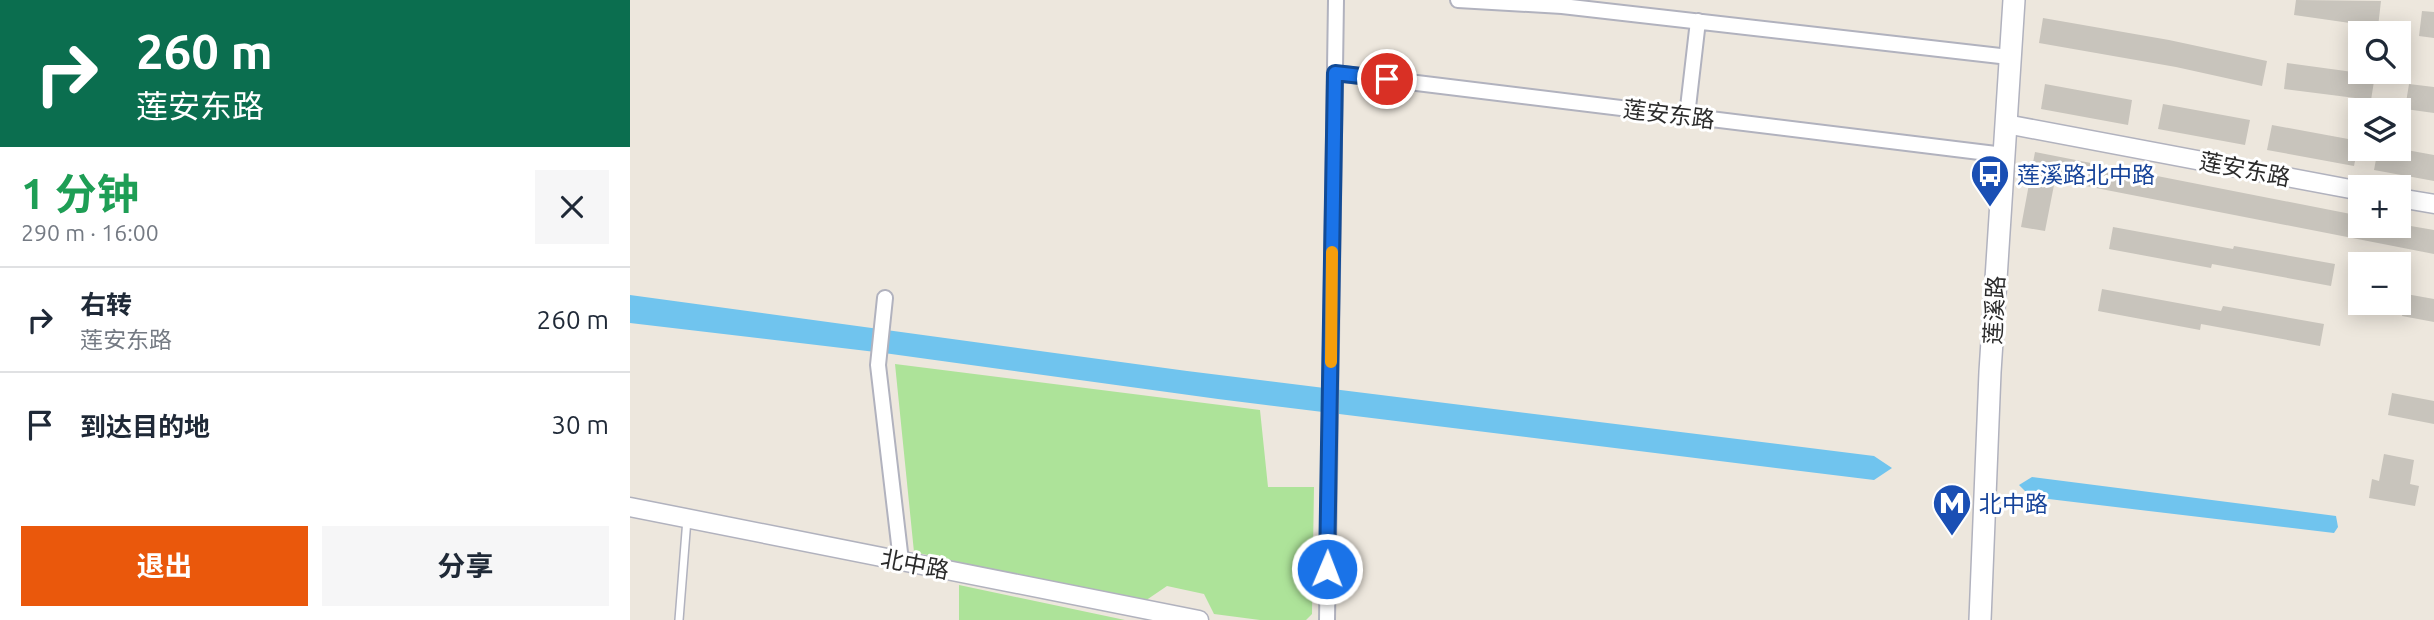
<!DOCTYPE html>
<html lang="zh">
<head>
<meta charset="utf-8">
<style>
  body { margin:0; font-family:Ubuntu,"Noto Sans SC",sans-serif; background:#f6f6f7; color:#1f2937; height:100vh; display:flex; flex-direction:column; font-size:26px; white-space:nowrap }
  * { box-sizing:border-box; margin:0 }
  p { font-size:23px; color:#747a83 }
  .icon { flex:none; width:38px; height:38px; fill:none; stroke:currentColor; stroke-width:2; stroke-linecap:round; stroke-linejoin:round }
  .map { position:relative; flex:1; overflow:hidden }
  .sheet { display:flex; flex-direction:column; background:#fff; width:630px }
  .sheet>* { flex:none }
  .hud { background:#0b6e4f; color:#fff; overflow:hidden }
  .buttons { position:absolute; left:1718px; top:21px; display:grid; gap:14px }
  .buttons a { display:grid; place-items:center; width:63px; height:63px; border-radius:0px; background:#fff; box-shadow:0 4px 18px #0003; font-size:35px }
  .pin { position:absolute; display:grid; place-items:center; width:60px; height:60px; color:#fff; margin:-30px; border:4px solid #fff; border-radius:50%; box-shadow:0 2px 7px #0007 }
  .me { position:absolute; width:77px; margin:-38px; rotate:1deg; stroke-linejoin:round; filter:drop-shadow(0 0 5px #0008) }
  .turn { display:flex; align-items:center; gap:24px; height:147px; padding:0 21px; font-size:32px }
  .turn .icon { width:91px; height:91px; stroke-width:2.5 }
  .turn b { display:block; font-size:49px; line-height:60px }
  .round { display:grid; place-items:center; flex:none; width:74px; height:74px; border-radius:0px; background:#f6f6f7 }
  .overview { display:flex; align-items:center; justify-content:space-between; height:119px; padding:0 21px }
  h1 { font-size:42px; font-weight:700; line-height:52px; color:#1e9e55 }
  .button { display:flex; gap:14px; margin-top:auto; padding:14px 21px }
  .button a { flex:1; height:80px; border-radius:0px; background:#ea580c; color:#fff; font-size:28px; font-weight:700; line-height:80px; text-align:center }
  .button a+a { background:#f6f6f7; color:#1f2937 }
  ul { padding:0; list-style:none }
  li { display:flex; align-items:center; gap:21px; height:105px; padding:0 21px; border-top:2px solid #e0e1e3 }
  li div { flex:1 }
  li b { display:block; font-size:26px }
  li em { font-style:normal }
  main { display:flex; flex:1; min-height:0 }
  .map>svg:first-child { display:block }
</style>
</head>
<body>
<main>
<section class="sheet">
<div class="hud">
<div class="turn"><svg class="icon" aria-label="right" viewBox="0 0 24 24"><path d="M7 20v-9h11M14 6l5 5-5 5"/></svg><div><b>260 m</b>莲安东路</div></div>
</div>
<div class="overview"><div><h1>1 分钟</h1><p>290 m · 16:00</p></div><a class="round"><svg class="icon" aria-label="close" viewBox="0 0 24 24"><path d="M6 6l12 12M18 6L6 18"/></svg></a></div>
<ul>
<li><svg class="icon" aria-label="right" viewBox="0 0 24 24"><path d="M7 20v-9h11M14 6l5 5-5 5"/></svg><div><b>右转</b><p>莲安东路</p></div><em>260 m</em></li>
<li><svg class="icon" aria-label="arrive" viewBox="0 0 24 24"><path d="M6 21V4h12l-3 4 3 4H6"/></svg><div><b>到达目的地</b></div><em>30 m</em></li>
</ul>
<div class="button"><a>退出</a><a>分享</a></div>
</section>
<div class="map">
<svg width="1804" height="620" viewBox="0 0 1804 620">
  <rect width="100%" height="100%" fill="#ede7dd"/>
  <path fill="#ade399" d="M265,364L630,410L638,487H684L682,614L676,620H630L584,614L574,594L537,586L512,603L284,552Z
    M329,585L495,620H329Z"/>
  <path fill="#70c4ee" d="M0,295L557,371L1244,456L1262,468L1244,480L588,399L254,353L0,323Z
    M1402,477L1706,516L1708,527L1704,533L1401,497L1389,485Z"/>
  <path fill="#c8c4bc" d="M1666,0L1751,1L1748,27L1664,15Z
    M1792,11L1804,12V38L1789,36Z
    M1413,18L1539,40L1637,61L1632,86L1546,67L1409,43Z
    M1657,63L1745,75L1741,100L1654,89Z
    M1415,84L1502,100L1498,125L1411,109Z
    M1779,84L1804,87V113L1775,109Z
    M1533,104L1620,120L1615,145L1528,129Z
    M1642,125L1729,141L1724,166L1637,150Z
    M1748,149H1771L1804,155V181L1744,170Z
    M1405,152L1731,216V226H1769V224L1804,230V254L1425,180L1415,231L1391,227Z
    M1483,227L1603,249L1604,246L1705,264L1701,286L1582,264L1581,268L1479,249Z
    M1472,289L1591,311L1593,306L1694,324L1690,346L1571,324L1570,330L1468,311Z
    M1776,294L1804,299V322L1772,316Z
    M1762,393L1804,401V424L1758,415Z
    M1754,454L1784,460L1780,484L1789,486L1785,506L1739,498L1742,479L1749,481Z"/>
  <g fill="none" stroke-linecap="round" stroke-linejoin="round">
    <g stroke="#b1b2be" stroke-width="10">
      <path id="service" d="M49,620L57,519"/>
    </g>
    <g stroke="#b1b2be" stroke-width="18">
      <path id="minor" d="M828,0L932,6L1379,57
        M705,73L1374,155
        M1057,116L1068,21
        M255,298L248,365L271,561
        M697,620L706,0"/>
    </g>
    <g stroke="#b1b2be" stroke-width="21">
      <path id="tertiary" d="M1376,124L1731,191
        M1769,198L1804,204
        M0,507L569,620"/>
    </g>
    <g stroke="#b1b2be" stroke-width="24">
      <path id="secondary" d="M1350,620L1360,372L1384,0"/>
    </g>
    <use href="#service" stroke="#fff" stroke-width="7"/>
    <use href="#minor" stroke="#fff" stroke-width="14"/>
    <use href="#tertiary" stroke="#fff" stroke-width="18"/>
    <use href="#secondary" stroke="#fff" stroke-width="21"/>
  </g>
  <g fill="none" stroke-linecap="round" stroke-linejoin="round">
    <g stroke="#114b97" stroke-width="18">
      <path id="route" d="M697,569L705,73L757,79"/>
    </g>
    <use href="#route" stroke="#1a73e8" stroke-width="12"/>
    <path stroke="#f59e0b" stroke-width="12" d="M701,362L702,252"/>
  </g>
  <defs>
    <g id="bus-pin" transform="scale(2.0125)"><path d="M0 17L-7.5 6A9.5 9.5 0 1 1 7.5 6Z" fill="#1a4fb4" stroke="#fff"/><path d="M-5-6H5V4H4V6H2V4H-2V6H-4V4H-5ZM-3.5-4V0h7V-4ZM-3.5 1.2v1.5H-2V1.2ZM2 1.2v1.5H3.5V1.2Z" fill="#fff"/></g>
    <g id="metro-pin" transform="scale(2.0125)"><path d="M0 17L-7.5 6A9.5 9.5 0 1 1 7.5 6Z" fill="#1a4fb4" stroke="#fff"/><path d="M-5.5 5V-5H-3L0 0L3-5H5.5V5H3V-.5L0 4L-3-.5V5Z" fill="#fff"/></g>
  </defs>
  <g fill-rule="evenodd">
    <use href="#bus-pin" x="1360" y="174"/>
    <use href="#metro-pin" x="1322" y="503"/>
  </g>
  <g text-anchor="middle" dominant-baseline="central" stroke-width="6" stroke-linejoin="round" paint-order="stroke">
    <g font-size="23" fill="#2b2b2b" stroke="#fff">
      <text transform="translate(1039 114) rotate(7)">莲安东路</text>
      <text transform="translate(1615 169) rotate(11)">莲安东路</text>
      <text transform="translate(1364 310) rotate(-87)">莲溪路</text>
      <text transform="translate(285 564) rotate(11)">北中路</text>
    </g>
    <g font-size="23" fill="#164399" stroke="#fff" text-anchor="start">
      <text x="1387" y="174">莲溪路北中路</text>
      <text x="1349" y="503">北中路</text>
    </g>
  </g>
</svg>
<div class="buttons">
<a><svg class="icon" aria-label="search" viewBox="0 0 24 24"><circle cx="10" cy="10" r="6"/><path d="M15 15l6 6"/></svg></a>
<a><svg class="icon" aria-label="layers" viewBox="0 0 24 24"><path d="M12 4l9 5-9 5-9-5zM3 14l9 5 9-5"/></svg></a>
<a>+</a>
<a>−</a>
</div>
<div class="pin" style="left:757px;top:79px;background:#d93025"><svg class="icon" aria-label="arrive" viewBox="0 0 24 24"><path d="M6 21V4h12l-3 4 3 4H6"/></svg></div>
<svg class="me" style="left:697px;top:569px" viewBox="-20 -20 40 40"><circle r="17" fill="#1a73e8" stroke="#fff" stroke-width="3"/><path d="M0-11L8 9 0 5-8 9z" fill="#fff"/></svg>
</div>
</main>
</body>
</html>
